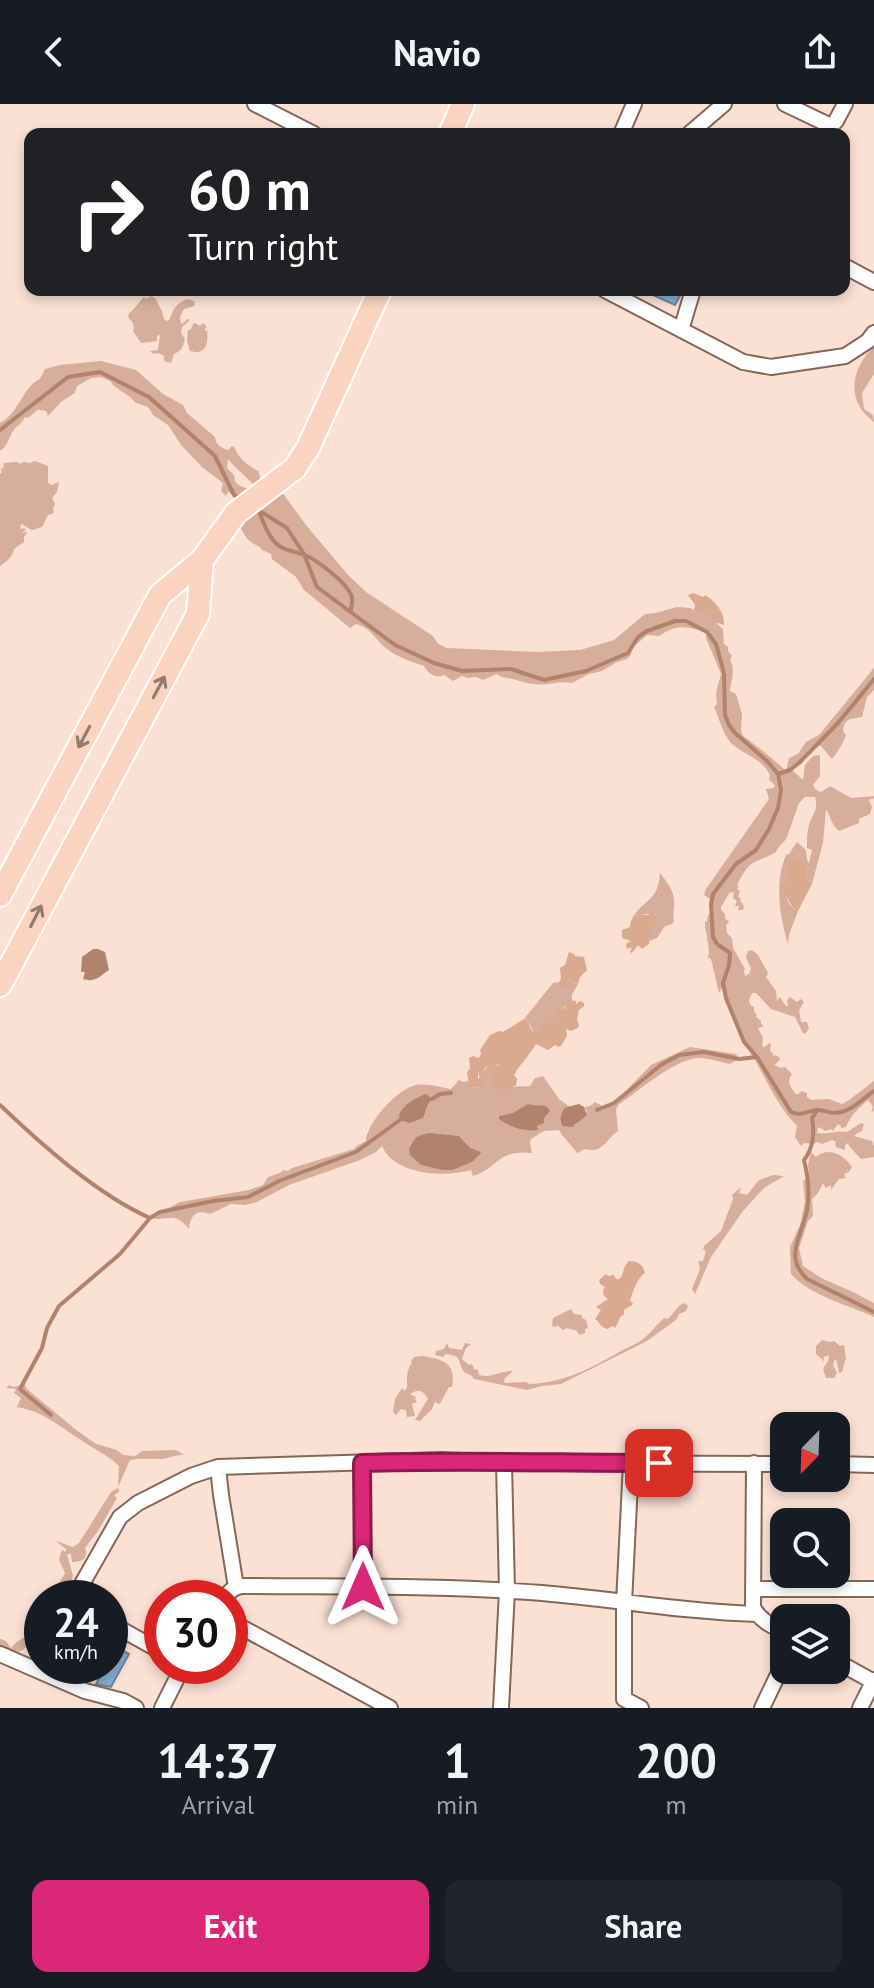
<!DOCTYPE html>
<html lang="en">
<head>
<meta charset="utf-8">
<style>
  body { margin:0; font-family:"PT Sans",sans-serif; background:#20242c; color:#f1f3f6; height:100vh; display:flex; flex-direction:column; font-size:30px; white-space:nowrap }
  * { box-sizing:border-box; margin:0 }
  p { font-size:26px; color:#9ea1a6 }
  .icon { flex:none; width:44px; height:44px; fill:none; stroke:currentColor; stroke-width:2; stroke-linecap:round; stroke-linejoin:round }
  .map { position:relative; height:1604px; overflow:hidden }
  .drawer { display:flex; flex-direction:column; background:#171b24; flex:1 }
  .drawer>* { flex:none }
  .top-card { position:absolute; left:24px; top:24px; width:826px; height:168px; border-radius:16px; box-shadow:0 4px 12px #0003; background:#202124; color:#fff; overflow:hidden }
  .needle { width:52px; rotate:203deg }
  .fabs { position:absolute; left:770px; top:1308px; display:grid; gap:16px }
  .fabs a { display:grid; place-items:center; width:80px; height:80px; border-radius:16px; background:#171b24; box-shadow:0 4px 12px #0003; font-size:40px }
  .speed { position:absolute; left:24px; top:1476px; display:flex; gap:16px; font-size:40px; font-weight:700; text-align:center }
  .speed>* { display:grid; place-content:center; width:104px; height:104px; border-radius:50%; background:#171b24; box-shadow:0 4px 12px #0003; line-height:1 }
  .speed small { font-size:20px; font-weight:400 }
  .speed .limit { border:12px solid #d22; background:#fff; color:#111 }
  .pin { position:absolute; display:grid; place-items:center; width:68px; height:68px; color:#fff; margin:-34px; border-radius:16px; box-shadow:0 4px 12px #0006 }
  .me { position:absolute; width:88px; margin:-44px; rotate:0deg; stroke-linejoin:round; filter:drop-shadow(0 0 6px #0008) }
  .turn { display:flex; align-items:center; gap:28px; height:168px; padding:0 32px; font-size:36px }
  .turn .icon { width:104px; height:104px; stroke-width:2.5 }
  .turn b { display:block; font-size:56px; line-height:68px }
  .eta { display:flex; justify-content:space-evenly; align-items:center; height:136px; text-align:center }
  .eta b { font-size:48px; font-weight:700; line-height:56px }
  .action { display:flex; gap:16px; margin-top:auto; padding:16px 32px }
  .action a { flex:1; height:92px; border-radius:16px; background:#db2777; color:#fff; font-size:32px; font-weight:700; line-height:92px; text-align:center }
  .action a+a { background:#20242c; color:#f1f3f6 }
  header { display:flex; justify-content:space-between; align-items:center; height:104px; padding:0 32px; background:#171b24; font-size:36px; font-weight:700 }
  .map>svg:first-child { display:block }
</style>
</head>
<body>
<header><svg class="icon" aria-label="back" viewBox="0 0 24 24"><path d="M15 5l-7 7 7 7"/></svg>Navio<svg class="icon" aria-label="share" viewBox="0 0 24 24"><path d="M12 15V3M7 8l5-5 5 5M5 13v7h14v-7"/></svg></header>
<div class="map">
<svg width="874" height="1604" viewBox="0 0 874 1604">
  <rect width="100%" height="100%" fill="#fbe0d4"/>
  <path fill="#d6ae9b" d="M151,192L155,194L162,207L164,215L167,217L170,215C172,206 178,197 189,195L195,198L194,202L184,205L180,213L181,220L186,217L187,215H189V217L182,223L181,229L185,235C182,244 183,246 174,250L171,259L164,257V252L158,249L153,250L150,247L158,246L160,231L157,232V237L141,239L133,227L134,225L133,219L128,213L129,209C135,205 138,199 144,193L146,195Z
    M195,219L200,222L203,219L207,223L204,226L207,227C209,240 205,252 190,247L187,236L188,226L191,225L193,220Z
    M874,242V270L862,289L864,305L873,311L874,318C845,297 851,265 874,242Z
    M101,257L136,266L163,290L183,301L187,309L215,333C216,341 220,343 228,346L232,342L235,344C237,353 250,363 258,367L262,378L255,382C246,372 236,365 228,355L227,364L234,371L235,377L238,381L253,387L273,383L284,391L306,421L348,471L366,488L433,532L438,540L447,544L538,548L580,546L614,536L645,510L656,509L677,503L690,504L708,512L723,525L724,540L728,543V547L732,552L730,555C736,568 731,575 730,587L736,590L742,610L741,626L743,632C757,642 772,654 786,667L789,654L798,650L806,638L819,631L874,564V586L867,593L862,613C851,615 844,614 843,627L846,631C844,638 837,649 832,655L821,642H816L794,663L793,667L803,676L805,661L813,652L820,651V672L813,681L816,686L821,688L830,682L851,694L874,692V696L873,694L869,696L872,703L870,710L859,715V719L839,727L834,722L826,705L823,739L812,780L807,773L808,764L786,763C788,767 790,772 790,777C789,791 781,796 798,807L789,831L788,840C780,812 774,780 786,751L789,750L797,738L806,746L807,756L809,759L812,746L807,744C807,737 807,725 810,718C815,706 818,706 815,693H805L799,699L787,733C784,739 779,741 776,748C752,761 751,754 737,781L739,782L737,785L740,787L738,793L741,795L740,797L744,802L743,806H738L739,802H735L737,797L733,794L734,786L732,789L730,788L721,803V806L725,810V815L729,817L726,822L727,829L732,834L733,844L745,865L744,867L745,872L749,870L751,865L746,853L748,847L752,846L758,851L768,869L766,873L776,887L777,897L780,893L786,902H788L787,896L790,893L797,898L801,895L804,898L799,906L801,918H807L809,924L805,930L803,929C800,923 798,919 795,913L771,905L756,889H752L749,896L750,901L754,903V908L757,911L756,913L761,917V920L764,922L758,924L763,934L762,941L764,943L770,939L771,941L770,948L773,949V953L775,951L779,953L780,956L774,961L781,964L785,963L792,970C786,978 791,985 797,991L802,987L807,989V993L811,996L829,995L842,1000L849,996L874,977V1006L871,1009L873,1002L868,996C858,1005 851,1011 846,1023L841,1024V1022L838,1020L833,1027L831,1025L826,1027L818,1023L817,1029C827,1031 837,1026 847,1028L861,1019L864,1020L862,1027L856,1030L854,1032L872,1037L874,1042V1053L861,1055L849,1042L848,1039L845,1041V1046L836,1043L835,1041L836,1038L832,1036L822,1040L817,1038L814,1040L804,1039L801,1042L795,1033L797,1022C778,1003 767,977 754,954L751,951L749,945L744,938L722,884L719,889L711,855L708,854C711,843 705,831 705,818L707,817L708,811L712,810V796L704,791L706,785L769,695L766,685L774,684L775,681L769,676L770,671C761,653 743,651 731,639C723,630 719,614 714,603L717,600L716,589L721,570L706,534L707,528C686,523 678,519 659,532L647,531L632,544L631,551L627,555L617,558L602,567L589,570L572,579C559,576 547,582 534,580C522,579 512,574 501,573L497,570L483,576L476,573L468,574L462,572L453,577L444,571C435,575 428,569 424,562C412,558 397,553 387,545C374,535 373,525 356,520L350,524L304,486L296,473L272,455L271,450L262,446L259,442C239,436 236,409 234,391L228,388L226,392L221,387L223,379L202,363L181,341L168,321L153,311L148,303L136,299L130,293L114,282L110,277L101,273L91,274L77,282L75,289L61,298L48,312L46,307L40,306L39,305L28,314L25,313C22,320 17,321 13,327C8,335 8,342 0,347V319C20,308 23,282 40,275L45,265L60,261Z
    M35,357L48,362V379L52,381L59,378L57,388L52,394L55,400L53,404L54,409L48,411L42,423L32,426L21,420L20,425L24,424L26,426L21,429L26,428L27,429L24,433V438L14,445C13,453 6,458 0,462V370L2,368L0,364L3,365L4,359L17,358L21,360L23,358L30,359Z
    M660,769C666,777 673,785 674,795C675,804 672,809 674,818L672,820L665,822L657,834L650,837L649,831L656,812L655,810H639L631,817C642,794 658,800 660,769Z
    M558,878L557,881L566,883L572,879L578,880L572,891V897L557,909L555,917L545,922L536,932L527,916L524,915L553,879Z
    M690,943L736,950L739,955L730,960C720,958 709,954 699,954C674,955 639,987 618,1001L616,1006L618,1027C605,1036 603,1050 585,1045L577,1049C571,1040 564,1035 559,1026L544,1027L531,1035L530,1039L532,1049C497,1045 499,1064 473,1072L471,1066C445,1074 394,1071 382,1042L376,1048L360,1056L289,1081L257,1098L245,1101L231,1100L210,1110C197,1105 190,1111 189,1125C173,1106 169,1118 150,1114L180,1098L249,1086L263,1081L268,1073L280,1069L283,1066L288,1067L292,1064L354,1045L355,1043L366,1037C366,1021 395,987 413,982C423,978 440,983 451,985L459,976L463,978L470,977L472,983L482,984L478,967H483L486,965L485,961L488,964L492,960L500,961L492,973L496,984C508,984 518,982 530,982L535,974L543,972L559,995L570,1003L564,1004L560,1014L562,1022L580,1017L587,1007L584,1003L590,1002L595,998L604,1003L614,999L651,961Z
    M811,1048L816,1053C829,1042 844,1051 852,1063L849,1068L844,1070L846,1074L839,1075L831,1086V1081L826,1084L823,1079L818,1089L812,1095L813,1112L808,1117L799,1144L803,1162L823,1175L851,1187L874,1199V1213C849,1201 810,1192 791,1170L790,1143L800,1121L805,1098L803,1077L809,1074L808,1061Z
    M773,1071L784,1072L764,1084L743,1107L711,1153L695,1190L692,1185L700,1165L698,1157H703L706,1147L703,1145L704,1142L721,1127L733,1095L732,1091L741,1083L739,1089L747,1091L759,1076Z
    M685,1199L688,1202L686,1207L679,1210L676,1216L647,1237L561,1280L542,1282L527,1286L474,1275L472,1272L464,1268C457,1257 463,1252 446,1250L443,1253L435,1251L436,1247L444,1245L447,1239L449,1244L462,1246L465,1239L471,1240L466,1244L462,1255L469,1261L472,1260L474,1265L478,1266L479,1271C491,1275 499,1267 513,1267L505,1274L504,1279L526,1278L529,1280C564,1279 591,1264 621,1247C628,1243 637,1240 643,1235C651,1229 657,1220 664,1214L668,1215L680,1201Z
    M571,1205L574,1210L582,1211V1214L586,1216L588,1224L585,1225V1229L579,1231L577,1227L567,1224L563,1226L557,1221L556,1223L552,1222L553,1214Z
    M822,1236L830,1238L834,1237L840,1242L844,1241L846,1254L842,1268L839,1269L837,1258L835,1255L833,1261L837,1269L834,1274H826L823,1265L828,1257L829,1251L824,1253L823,1259L822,1255L816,1250V1242Z
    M423,1252C442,1255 457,1259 452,1283H449L441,1298L439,1300L435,1298L432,1305L420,1317L415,1316L428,1295C423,1287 420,1284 410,1290L416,1293L415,1295L417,1298L412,1300L415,1312L407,1313L406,1306L401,1305L396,1311L393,1308L395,1295L402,1284L404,1287L407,1284C407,1276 406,1266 412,1259L411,1257L414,1253Z
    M23,1277L27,1285L75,1325L96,1340L117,1346L123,1351L135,1352L142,1347L176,1346L184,1351C175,1350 166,1356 158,1355C148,1355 140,1354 130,1356L118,1383L119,1388L114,1391L117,1394L98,1427L85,1444C89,1455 81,1458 72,1458L71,1450H67L73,1472L64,1494H51L65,1469L59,1456L61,1448L63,1446L66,1448V1445L56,1437L73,1443L79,1439L111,1388L118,1384L119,1362C110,1353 98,1347 87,1340C64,1326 44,1307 17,1303L21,1294L14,1289L16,1285L6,1284L9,1281L14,1283L21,1281Z
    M42,1506V1524L30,1540L21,1547L17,1548L0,1542V1535C7,1536 8,1540 11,1544C17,1536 25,1534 33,1527V1521Z"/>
  <path fill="#d9a990" d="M693,489L703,493L705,491C715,497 725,508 724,521L714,518L708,512L694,506L695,501L688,491Z
    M792,755L798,757L808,765L807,773L812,780L798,807C788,801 789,793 782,785L783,779L790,777L786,763Z
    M653,808L658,815L655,816V823L651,825L649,840L642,845L638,841L632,849L630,848L632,843L627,845L626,840L631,837L622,834V826L630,823L631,817L639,810L648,811Z
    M569,848L574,850L575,852L584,853L587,866L580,873L578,880L573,879L571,884L567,882L565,885L557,881L561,875L560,864L565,861Z
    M570,896L576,897V900L580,897L584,899V902L579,906L577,915L579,921L578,924L571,927L566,925L567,932L561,942L558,943L555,941L548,946L536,940C529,952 520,960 514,971L517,975L516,982H513L512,985L508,986L505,984L500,987L496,984H491L490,978L493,976L491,970L499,961L497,960L494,962L492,961L490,964L486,962L483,967H478V974H483L485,982L482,984L472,983L469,981L467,968L470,965L469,954L473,952L479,954L481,949L480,946L490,931L499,927L503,928L524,915L527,916L531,925L537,931L538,925L542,921H545L550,915L555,917L556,907L565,904L567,899L564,898Z
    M629,1157C637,1157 643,1160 645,1169C638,1173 632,1189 630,1197L633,1199L632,1201L624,1206V1211L621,1212L615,1224L612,1222L608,1225C600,1224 601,1219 595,1215L601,1206L596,1203L608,1195L604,1192L603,1186L605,1183L600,1180L599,1176L606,1170L608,1172L614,1171L616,1175H619C625,1170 622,1163 629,1157Z"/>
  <path fill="#b2836c" d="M93,845H98L105,848L109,866C100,872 95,879 83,875L85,868H81L82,853Z
    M426,990L432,995C426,1001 426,1007 423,1014L409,1019L400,1016L399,1011C404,1000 415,994 426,990Z
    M528,1000C535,1003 547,998 550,1007L544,1014V1019L537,1022L538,1026C525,1028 510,1023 499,1015V1012L513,1009Z
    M579,1000L584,1003L587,1011L580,1017L575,1020L573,1023L562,1022L560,1014L564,1004Z
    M428,1029L459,1032L470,1044L481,1048L480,1050L472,1058L452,1066H443L421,1061L410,1051L409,1045L416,1033Z"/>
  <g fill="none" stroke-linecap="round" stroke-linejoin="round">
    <path stroke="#b2836c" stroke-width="4" d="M0,326L68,273L100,268L149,293L215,352L234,391L241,395
      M255,404L287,424L304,450L317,483L395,541L434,559L462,567L511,565L544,576L586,567L628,549L638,533L647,527L675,517H686L707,528L716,540L724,569L725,611L729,621L735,629L768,658L778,670L781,686L778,704L769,725L756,746L736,760L713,790L711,800L713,833L717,840L730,849L729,861L723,879L726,894L744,938L757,953L791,1008C801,1012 806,1008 816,1006C823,1005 828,1009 835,1009C850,1009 862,995 874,987
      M259,408C264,419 268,433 278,441C286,448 297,447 307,452C318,457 350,481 352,494C353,498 351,502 351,506
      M778,670L790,666L799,659L838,619L874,575
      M432,995L440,990L451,989
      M0,1001C42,1041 98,1091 150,1114
      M597,1006L614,999L661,961L679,951L704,948L739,955L757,953
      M816,1008L812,1014C815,1028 813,1045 804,1056C808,1072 810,1089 807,1106C802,1133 783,1152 807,1175L874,1208
      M51,1311L20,1285L42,1244L47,1224L59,1202L120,1150L150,1114L160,1108L213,1097L248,1093L279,1077L356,1048L400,1016"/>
  </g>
  <path fill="#86afd2" stroke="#6e869b" stroke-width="2" d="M642,186H673L681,190L675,201Z
    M116,1543L129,1550L111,1583L96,1580L106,1562H110V1554Z"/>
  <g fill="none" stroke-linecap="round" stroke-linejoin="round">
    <g stroke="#836759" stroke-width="18">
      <path id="minor" d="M255,0L314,30
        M785,0L831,22L836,17L845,0
        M621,30L634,0
        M689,30L724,0
        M844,162L874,178
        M605,186L743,258L771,263L845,252L868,237L874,229
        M681,226L693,186
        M362,1359L363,1483
        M631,1359L624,1499V1595L641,1604
        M754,1359L753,1503C759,1516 772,1522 784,1528
        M836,1360L874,1361
        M218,1363L221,1391L236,1483
        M753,1485H874
        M74,1494L120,1413L138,1399L191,1372L218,1363L441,1356L504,1359L784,1360
        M225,1494C230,1487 233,1483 242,1482C342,1483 442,1481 542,1489C614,1495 684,1508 756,1510
        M230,1517L390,1604
        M110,1519L162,1548
        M0,1550L85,1587L123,1597L136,1604
        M836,1557L874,1578
        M162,1604L183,1562
        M501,1604L507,1487L504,1359
        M762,1604L784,1558
        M860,1604L874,1576"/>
    </g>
    <g stroke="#fff" stroke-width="26">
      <path id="primary" d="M450,30L463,0
        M202,456L236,409L295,364L308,344L380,186
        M0,791L160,491L202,456L198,510L0,881"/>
    </g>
    <use href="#minor" stroke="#fff" stroke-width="14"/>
    <use href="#primary" stroke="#fbd4c1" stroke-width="22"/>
  </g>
  <defs><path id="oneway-shaft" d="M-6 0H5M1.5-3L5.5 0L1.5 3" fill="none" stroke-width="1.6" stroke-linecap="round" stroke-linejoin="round" transform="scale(2)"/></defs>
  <g stroke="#947a6d">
    <use href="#oneway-shaft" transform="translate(159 583) rotate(-62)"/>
    <use href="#oneway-shaft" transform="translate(84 633) rotate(118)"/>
    <use href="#oneway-shaft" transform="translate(36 812) rotate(-63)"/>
  </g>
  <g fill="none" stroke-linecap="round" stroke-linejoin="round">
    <g stroke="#8e194d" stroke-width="20">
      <path id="route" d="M363,1483L362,1359C461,1356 560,1359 659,1359"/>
    </g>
    <use href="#route" stroke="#db2777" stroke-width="14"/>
  </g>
</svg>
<div class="fabs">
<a><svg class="needle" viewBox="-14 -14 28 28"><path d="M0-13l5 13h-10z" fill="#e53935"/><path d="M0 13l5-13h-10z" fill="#9ea1a6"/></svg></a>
<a><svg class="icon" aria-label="search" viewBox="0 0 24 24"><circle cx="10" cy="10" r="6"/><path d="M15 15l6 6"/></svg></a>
<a><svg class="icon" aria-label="layers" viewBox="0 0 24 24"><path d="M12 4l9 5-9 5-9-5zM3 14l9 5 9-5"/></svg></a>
</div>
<div class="speed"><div>24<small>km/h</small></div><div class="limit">30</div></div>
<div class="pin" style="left:659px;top:1359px;background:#d93025"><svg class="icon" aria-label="arrive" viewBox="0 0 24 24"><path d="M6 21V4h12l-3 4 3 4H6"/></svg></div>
<svg class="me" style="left:363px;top:1483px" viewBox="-20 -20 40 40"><path d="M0-17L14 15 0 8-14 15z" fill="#db2777" stroke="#fff" stroke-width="4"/></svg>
<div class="top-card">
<div class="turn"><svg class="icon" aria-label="right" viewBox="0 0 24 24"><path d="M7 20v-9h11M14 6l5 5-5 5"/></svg><div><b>60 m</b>Turn right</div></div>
</div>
</div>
<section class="drawer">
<div class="eta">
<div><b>14:37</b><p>Arrival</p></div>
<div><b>1</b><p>min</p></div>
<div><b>200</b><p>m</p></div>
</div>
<div class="action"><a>Exit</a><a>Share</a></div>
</section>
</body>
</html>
